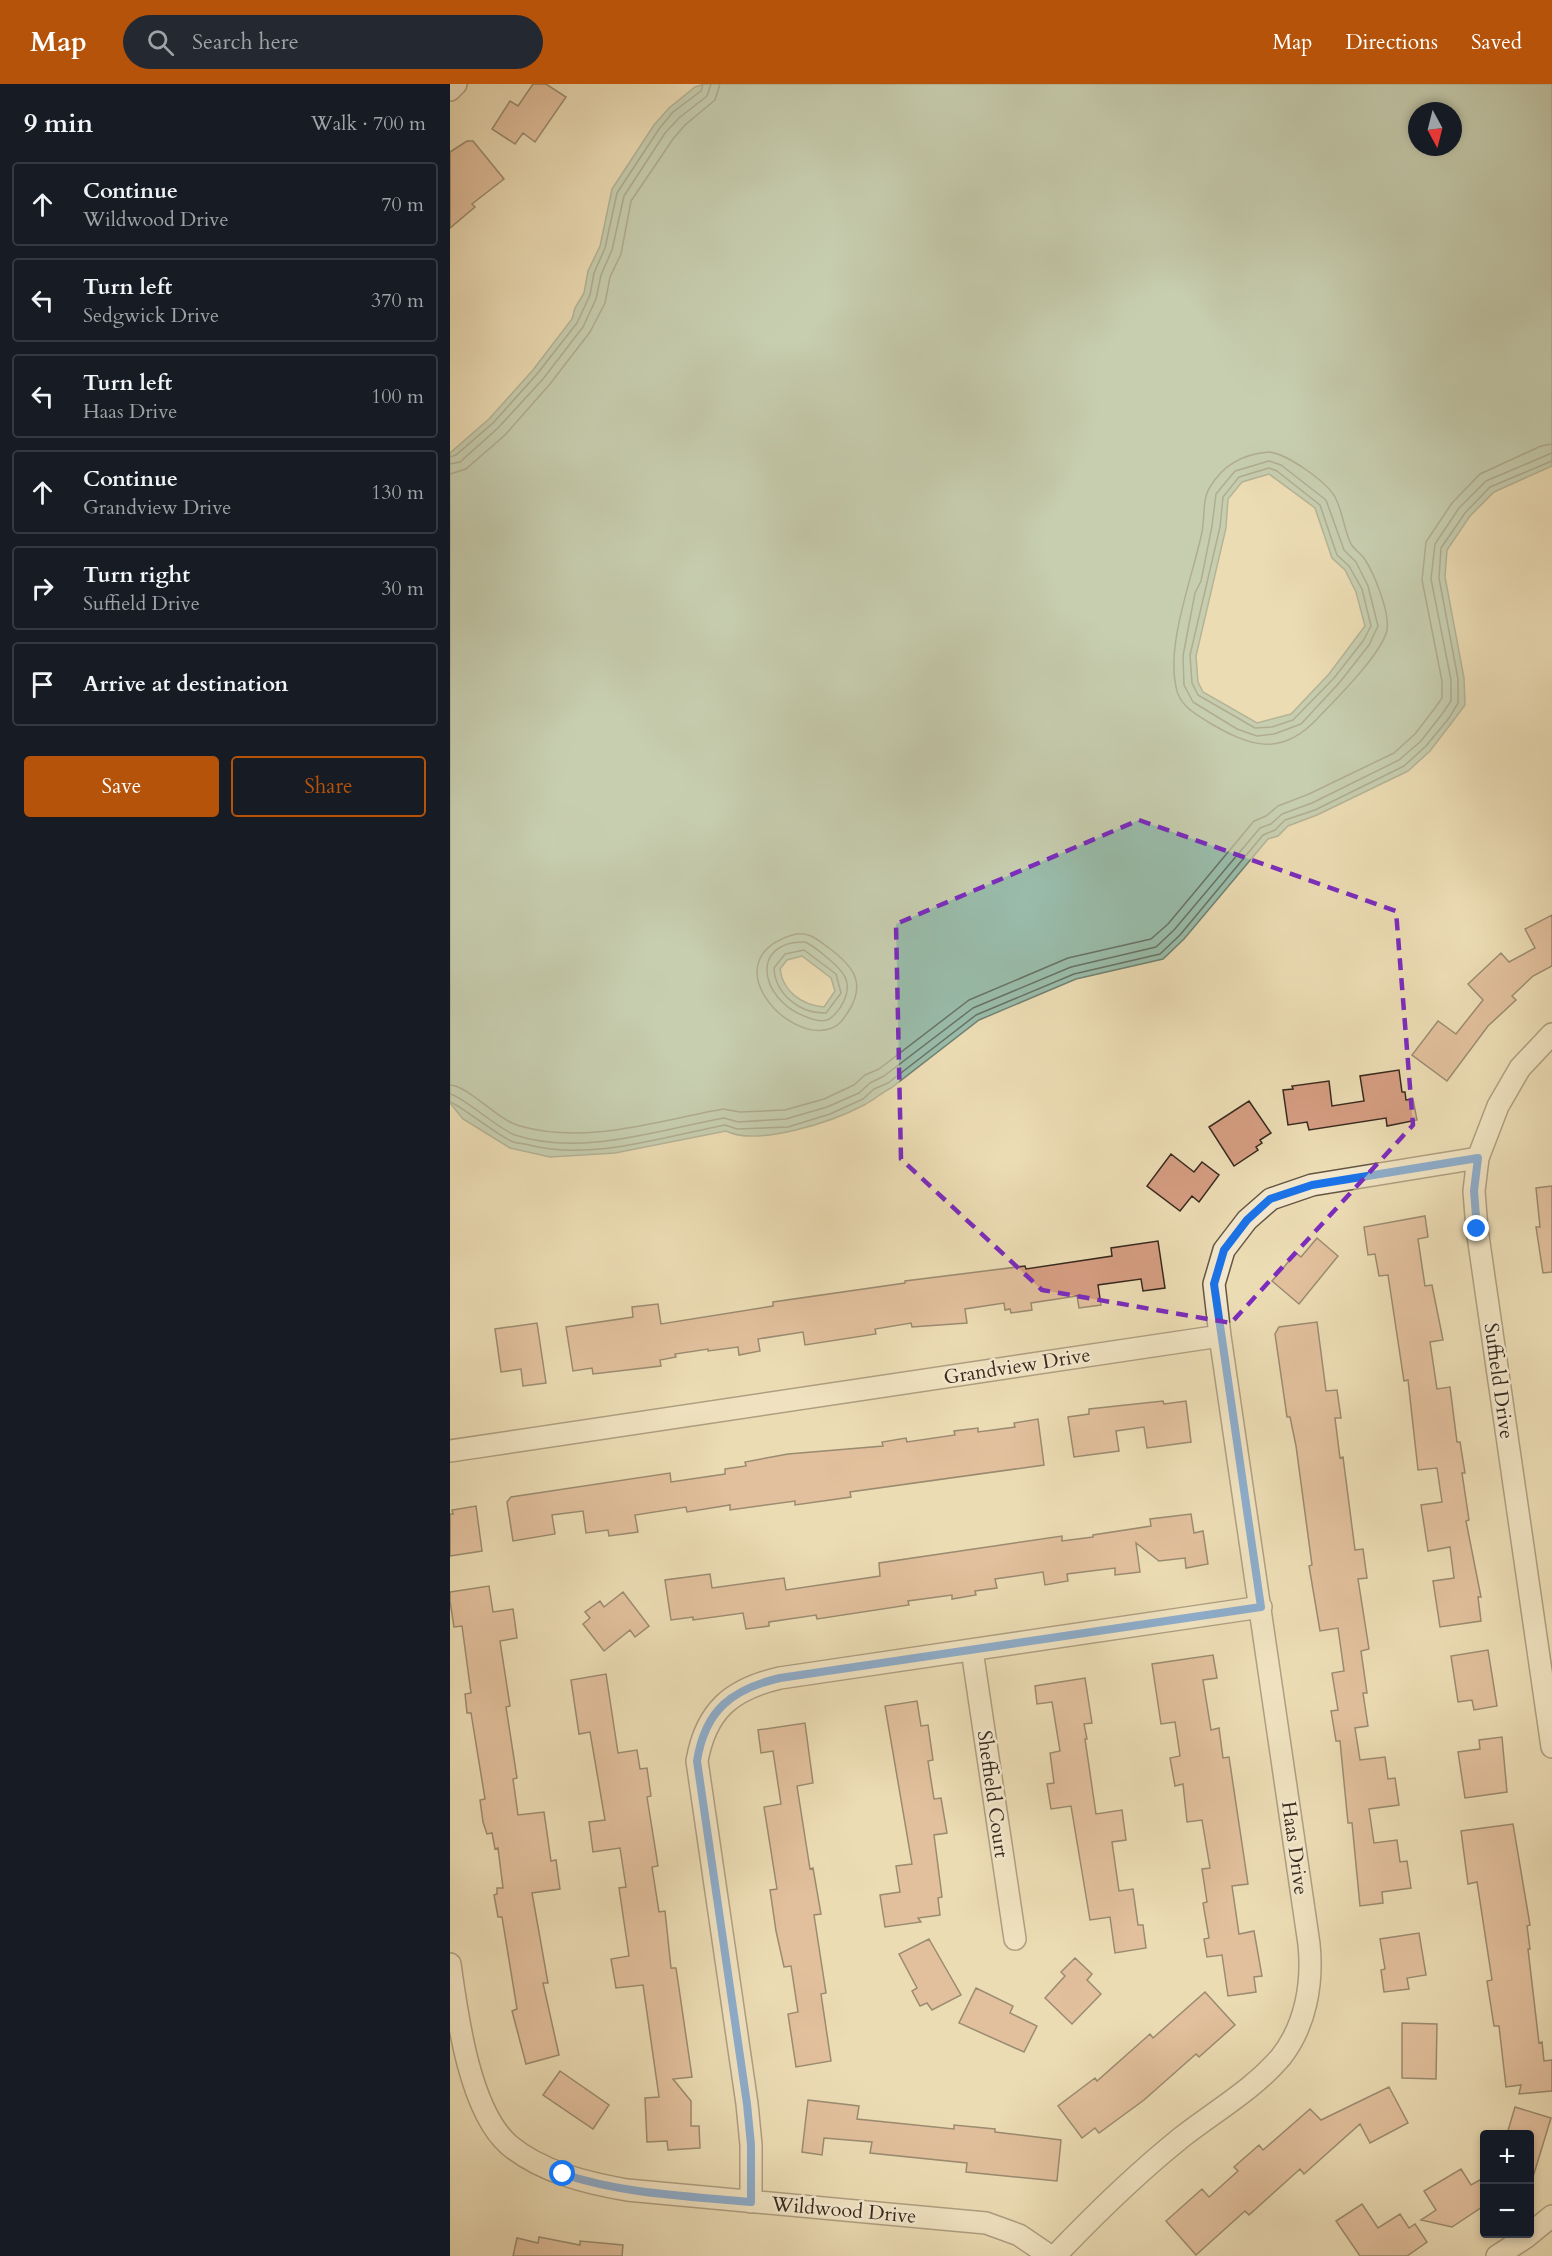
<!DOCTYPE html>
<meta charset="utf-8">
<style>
body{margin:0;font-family:Cardo,serif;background:#242831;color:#f1f3f6}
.controls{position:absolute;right:18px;bottom:18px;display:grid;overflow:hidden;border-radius:6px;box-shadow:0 3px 9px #0003}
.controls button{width:54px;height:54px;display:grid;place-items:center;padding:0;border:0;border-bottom:2px solid #363941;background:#171b24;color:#f1f3f6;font:30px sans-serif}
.compass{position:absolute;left:958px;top:18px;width:54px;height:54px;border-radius:50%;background:#171b24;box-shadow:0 3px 9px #0003;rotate:173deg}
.stop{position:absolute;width:18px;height:18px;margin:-14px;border:4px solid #1a73e8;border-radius:50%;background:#fff}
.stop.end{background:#1a73e8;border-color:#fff;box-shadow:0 2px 6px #0008}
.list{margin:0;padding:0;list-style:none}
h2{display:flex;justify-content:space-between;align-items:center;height:78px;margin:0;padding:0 24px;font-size:26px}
h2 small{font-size:20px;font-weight:400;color:#9ea1a6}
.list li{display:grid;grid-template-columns:39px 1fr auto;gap:18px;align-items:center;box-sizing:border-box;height:84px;margin:0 12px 12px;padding:0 12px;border:2px solid #363941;border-radius:6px}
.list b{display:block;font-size:22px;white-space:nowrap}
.list p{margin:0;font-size:20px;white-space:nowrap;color:#9ea1a6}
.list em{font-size:20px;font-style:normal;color:#9ea1a6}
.actions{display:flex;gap:12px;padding:18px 24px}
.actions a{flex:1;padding:14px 0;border:2px solid #b45309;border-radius:6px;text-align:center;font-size:21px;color:#b45309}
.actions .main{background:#b45309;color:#fff}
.icon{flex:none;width:33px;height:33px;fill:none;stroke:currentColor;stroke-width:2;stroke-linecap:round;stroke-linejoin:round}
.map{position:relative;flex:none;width:1102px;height:2172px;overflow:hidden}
header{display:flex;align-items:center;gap:36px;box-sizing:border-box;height:84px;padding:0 30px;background:#b45309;color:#fff}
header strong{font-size:28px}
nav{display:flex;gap:33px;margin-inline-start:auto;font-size:21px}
.search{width:420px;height:54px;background:#242831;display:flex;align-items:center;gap:15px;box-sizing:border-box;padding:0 21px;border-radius:33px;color:#9ea1a6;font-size:22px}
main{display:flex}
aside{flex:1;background:#171b24}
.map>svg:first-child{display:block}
.water{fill:#99bcaa;stroke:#728272;stroke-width:1.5;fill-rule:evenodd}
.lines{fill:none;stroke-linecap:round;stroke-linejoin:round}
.shore{stroke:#687364;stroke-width:1.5}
.building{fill:#d59d82;stroke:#382a1e;stroke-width:1.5}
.minor-casing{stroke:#655644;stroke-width:24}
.minor{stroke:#f3e8ce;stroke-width:21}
.route{stroke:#1a73e8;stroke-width:8}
.marked{fill:none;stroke:#7b2cbf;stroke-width:4.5;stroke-dasharray:12 8;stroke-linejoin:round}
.labels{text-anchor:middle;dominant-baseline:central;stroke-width:5;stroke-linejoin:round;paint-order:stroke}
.street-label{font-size:20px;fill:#382a1e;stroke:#f3e8ce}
</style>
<header>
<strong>Map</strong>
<div class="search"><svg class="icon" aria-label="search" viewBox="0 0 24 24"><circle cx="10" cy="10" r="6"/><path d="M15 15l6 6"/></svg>Search here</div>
<nav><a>Map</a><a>Directions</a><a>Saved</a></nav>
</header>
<main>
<aside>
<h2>9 min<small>Walk · 700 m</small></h2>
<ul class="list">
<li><svg class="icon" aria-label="ahead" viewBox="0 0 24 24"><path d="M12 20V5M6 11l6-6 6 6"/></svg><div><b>Continue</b><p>Wildwood Drive</p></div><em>70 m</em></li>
<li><svg class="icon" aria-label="left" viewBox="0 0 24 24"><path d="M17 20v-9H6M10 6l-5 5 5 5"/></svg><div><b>Turn left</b><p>Sedgwick Drive</p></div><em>370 m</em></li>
<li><svg class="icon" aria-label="left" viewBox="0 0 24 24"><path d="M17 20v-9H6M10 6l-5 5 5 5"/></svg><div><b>Turn left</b><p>Haas Drive</p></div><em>100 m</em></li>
<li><svg class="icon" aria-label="ahead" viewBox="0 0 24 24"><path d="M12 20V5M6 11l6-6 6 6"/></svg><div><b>Continue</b><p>Grandview Drive</p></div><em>130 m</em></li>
<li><svg class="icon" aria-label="right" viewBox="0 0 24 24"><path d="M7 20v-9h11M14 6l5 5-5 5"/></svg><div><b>Turn right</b><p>Suffield Drive</p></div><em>30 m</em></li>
<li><svg class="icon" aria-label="arrive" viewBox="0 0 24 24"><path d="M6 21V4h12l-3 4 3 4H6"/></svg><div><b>Arrive at destination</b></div></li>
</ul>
<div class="actions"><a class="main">Save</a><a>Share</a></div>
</aside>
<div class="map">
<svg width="1102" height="2172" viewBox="0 0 1102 2172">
<rect width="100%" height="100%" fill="#ecdcb4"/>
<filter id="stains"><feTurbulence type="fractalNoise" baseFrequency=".00333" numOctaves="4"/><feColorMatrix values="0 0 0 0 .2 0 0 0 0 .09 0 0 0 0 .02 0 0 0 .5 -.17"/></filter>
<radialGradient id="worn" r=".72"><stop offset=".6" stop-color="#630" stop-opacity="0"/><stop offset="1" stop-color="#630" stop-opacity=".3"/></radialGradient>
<path class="water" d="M254,0h848v382l-58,26 -24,24 -23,34 -2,27 19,101 1,27 -12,16 -23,30 -22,20 -91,44 -29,11 -10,10 -10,3 -84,100 -21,20 -87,20 -97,41 -88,68c-10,5 -17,12 -27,17 -30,16 -106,42 -138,26l-111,22 -65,4 -40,-9 -47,-29 -13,-16v-650l39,-34 44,-49 39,-51 3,-11 9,-15 4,-22 12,-25 12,-57 42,-64 15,-17 26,-21zM967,27h36v36h-36zM819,390l46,34 17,50 13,12 11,22 9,34 -36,48 -38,40 -34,9 -54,-31 -5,-10 -2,-26 30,-128 2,-29 14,-17zM352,872l29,22 4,13 -11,16c-22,-2 -41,-15 -44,-38l7,-9z"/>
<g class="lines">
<path class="shore" d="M819,368c18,2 57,29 66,45 8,15 9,33 16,47 3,5 9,9 13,14 10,15 26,54 23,72 -5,24 -52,70 -70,89 -37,39 -68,27 -109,3 -14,-9 -29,-17 -32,-35 -10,-44 17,-111 26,-155 3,-14 0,-33 8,-45 13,-22 33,-33 59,-35z
M0,373l6,-2 37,-32 44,-49 40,-51 13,-28 4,-22 11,-25 12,-55 42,-64 14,-17 28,-21 2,-7
M819,377l12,4 45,35 18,50 12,12 12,24 10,40 -9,19 -29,37 -39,42 -27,10 -17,2 -20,-7 -44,-27 -9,-17 -1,-29 12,-63 6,-12 11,-55 4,-32 19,-23z
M0,380l10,-2 38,-34 45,-49 40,-52 13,-28 5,-24 11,-25 12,-54 41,-63 14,-15 28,-22 4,-12
M819,384l8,3 43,34 17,50 12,11 13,23 9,37 -8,15 -29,37 -41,42 -21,7 -17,1 -57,-33 -6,-12 -2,-28 30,-128 3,-30 16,-20z
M0,390l16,-5 39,-34 45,-51 40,-52 15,-29 5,-26 11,-23 10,-53 42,-62 12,-14 30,-25 5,-16
M346,850c14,-2 22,6 33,14 24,18 38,35 19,64 -4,6 -8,13 -16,16 -45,18 -122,-71 -36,-94z
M355,858c7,3 13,8 19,13 20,16 32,28 16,53 -4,5 -7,10 -13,12 -7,2 -16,-1 -23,-4 -45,-18 -54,-75 1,-74z
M354,866l32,24 5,19 -15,20c-26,1 -51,-19 -52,-45l11,-14z
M0,1001c19,1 47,35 70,41 66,19 137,-5 203,-17l17,3 45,-2 39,-11 30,-14 11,-10 14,-6 90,-69 99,-42 83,-19 17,-15 86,-103 12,-5 12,-10 31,-12 85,-41 21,-19 20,-26 7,-10v-17l-20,-101 4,-38 26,-39 28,-29 61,-28 11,-2
M0,1010c11,1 48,35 65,41 66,22 143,-5 209,-17l14,4 48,-3 41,-12 32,-14 11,-10 14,-7 89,-68 98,-41 85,-20 18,-17 86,-102 11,-4 11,-10 30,-11 87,-43 22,-19 21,-27 9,-13v-21l-20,-101 4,-35 24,-36 27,-27 66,-28
M0,1018c5,0 49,34 61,39 6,3 12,2 18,4 63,16 133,-8 196,-20l12,4 51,-2 42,-13 33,-15 11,-10 14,-6 88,-68 98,-41 86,-20 20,-19 83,-100 12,-5 10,-10 30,-10 89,-44 22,-20 23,-28 9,-15v-24l-19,-101 2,-30 24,-35 25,-26 62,-26"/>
</g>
<path class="building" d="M83,0h13l20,13 -31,45 -12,-9 -8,11 -23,-15 18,-28 8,5z
M17,57h6l31,38 -32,25 3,3 -25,21v-76z
M1102,831v51l-19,10 -21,20 4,4 -28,26 -41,55 -35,-26 26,-34 18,13 27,-34 -15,-16 33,-31 8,9 26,-14 -10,-19z
M949,986l3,22h3l1,8 7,-1 4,21 -30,6 -1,-8 -77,12 -2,-8 -19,3 -5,-35 10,-1 -1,-3 37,-5 3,25 32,-5 -4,-25z
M799,1017l22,32 -11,7 2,3 -6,4 2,3 -24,16 -25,-39z
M721,1070l23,18 8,-10 17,13 -20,27 -7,-6 -12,15 -33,-25z
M1102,1102v86l-9,1 -7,-46h4l-4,-39z
M975,1132l3,21 -10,2 7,47 7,-1 11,55 -13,2 7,47 13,-2 7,55h3l5,31h-3l7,47 -3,1 15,76h-3l3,24 -41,6 -7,-46 21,-3 -4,-31 -22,4 -7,-46 21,-3 -5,-34 -19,2 -10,-90 -4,1 -16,-106 -9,1 -4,-22 -7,1 -4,-28z
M867,1154l21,18 -39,48 -27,-23 24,-28 5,4z
M708,1157l7,47 -22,3 -2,-12 -43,6 3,20 -22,3 -2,-12 -46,7 1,7 -21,3 -1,-4 -5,1 -1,-7 -39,6 2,14 -55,4 -1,-4 -36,6 1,5 -71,11 -2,-13 -45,7 2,12 -21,4 -1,-8 -30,4v-2l-33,5 1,3 -16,3 1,6 -68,8 -1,-6 -19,3 -7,-44 67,-10 -1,-10 26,-3 3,20 112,-18v-4l132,-19v-2l120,-15 1,3 86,-13 -1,-8z
M867,1238l9,69 11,-1 4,28h-6l5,40 3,-1 12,93 8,-1 4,29 -9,1 11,70 -8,2 6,42h-4l5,33 -13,2 5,32 25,-3 3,22 7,-1 4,27 -30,4 5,34 23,-3 3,22 7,-1 4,27 -29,4 1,11 -23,3 -8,-83h-4l-8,-82h-4l-5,-30 7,-1 -6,-37 12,-2 -6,-43 -18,3 -11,-65 3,-1 -16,-119 -6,-29h-3l-12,-83 4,-7z
M87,1239l9,60 -23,3 -2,-17 -20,3 -6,-43z
M713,1317l1,3 22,-3 5,41 -44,6 -3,-21 -28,4 3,20 -45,6 -6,-40 21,-3v-5z
M588,1335l6,46 -194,27 1,5 -56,8v-4l-65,9v-5l-43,7 -1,-5 -51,8 3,17 -29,4 -1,-6 -22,3 -3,-22 -31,4 3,19 -42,7 -6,-39 4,-5 159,-24 1,9 54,-8v-5l21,-3 -1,-4 43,-8 95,-8 -1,-4 24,-4 1,4 48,-7 -1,-4 24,-3v4l37,-5 -1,-4z
M26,1422l6,45 -32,5v-42h3l-1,-4z
M741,1430l3,19 9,-2 5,33 -22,4 -1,-10 -26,3 -23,-18 4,29 -25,3v-7l-48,6 1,7 -23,4 -2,-13 -48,7 2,9 -22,3 1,4 -24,4v-4l-44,6 1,4 -92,14 -1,-4 -47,7v4l-23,3 -3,-16 -50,7v-3l-22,3 -6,-40 45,-6 2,14 72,-10 2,12 94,-14 -1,-13 183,-27v5l31,-4v-2l58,-9 -1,-7z
M39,1502l4,26 20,-3 4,29 -17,3 10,65 -4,1 11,71 -4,1 5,36 26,-3 7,49 5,-1 4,29 -28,4 16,90h-5l16,72 -33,9 -14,-53 5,-2 -15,-92h-4l-4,-22 3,-1v-6h6l-5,-40 -3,1 -3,-16 -5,1 -4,-12 -3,-22 5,-1 -14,-86h-4l-2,-19 6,-1 -9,-67 -8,1 -4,-26v-9z
M173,1508l26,34 -14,11 -5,-7 -26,21 -21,-27 7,-6 -5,-6 15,-11 4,6z
M1038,1566l9,56 -23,4 -2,-10 -14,2 -7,-46z
M763,1571l4,23 -14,2 8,50 8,-2 4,30 6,-1 19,127 -16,2 7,48 15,-3 8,45 -8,1 2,15 -28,4 -6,-41 -15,2 -3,-18 5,-1 -6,-35 4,-1 -5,-33 8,-1 -8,-48 -15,2 -4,-38 -8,2 -5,-28 10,-2 -5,-34 -14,2 -9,-60z
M156,1590l12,79 19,-3 3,19 7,-1 4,28 -4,1 11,69 -6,1 7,45 6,-1 6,57h5l16,109 -19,2 18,22v25h8l1,22 -32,2 -1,-9 -20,1 -2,-44 14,-1 -16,-112 -27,3 -5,-29 18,-3 -10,-68 7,-1 -6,-39 -27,4 -4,-30 16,-2 -15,-88 -11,2 -8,-54z
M635,1594l7,45 -8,1 3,15h-2l11,75 26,-4 4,30 -14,2 7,49 14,-2 5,36h5l3,23 -31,5 -5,-36 -20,3 -19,-114 -20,3 -4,-25 7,-1 -4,-30 10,-2 -8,-49 -15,2 -2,-18z
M467,1617l4,25 7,-1 5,35 -5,1 6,38 7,-1 6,35 -13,2 8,62 -4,1 2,17 -22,3 3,4 -36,5 -5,-32 20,-3 -4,-26 16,-2 -27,-158z
M355,1639l8,60 -16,3 13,83 3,-1 8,46 -7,1 12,78 -5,1 10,67 -35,6 -8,-53 10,-2 -7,-46 -7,1 -8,-36 -6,-41 7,-1 -13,-82 17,-3 -8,-53 -12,2 -3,-23z
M1052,1653l5,55 -42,6 -7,-46 22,-3 -1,-9z
M1063,1740l17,101 -3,1 3,23h-2l11,94 3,-1 2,19 8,-1v31l-33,3 2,-9 -15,2 -7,-61h-5l-7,-45 5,-1 -15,-98 -9,2 -7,-53z
M969,1849l7,42 -19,3 2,11 -25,3 -3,-22 4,-1 -5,-30z
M479,1855l32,56 -29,15 -5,-7 -7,3 -8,-15 5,-3 -18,-34z
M625,1874l17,16 -5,6 14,14 -29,30 -27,-26 20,-22 -4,-4z
M526,1904l37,18 -3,7 27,13 -13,26 -65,-29z
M755,1908l30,33 -36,32 -3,-3 -52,46 -45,33 -4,-5 -13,10 -24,-32 37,-28 2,3 53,-47 3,4z
M952,1939l35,1 -1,55 -34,-1z
M110,1987l49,34 -16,24 -50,-34z
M939,2003l19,36 -38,20 -10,-19 -56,50 -4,-5 -51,46 -4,-4 -49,44 -30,-34 36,-32 7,8 29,-26 -4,-4 25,-22 4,5 47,-41 11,11z
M358,2016l51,6 -2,13 97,10v-4l41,4v3l66,8 -4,41 -91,-9 1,-9 -97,-10 2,-11 -48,-4 -2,17 -20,-3z
M1065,2023l36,11 -18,59h-3v-43h-23z
M1011,2085l10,16 14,-8v28l-33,22 -31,-7 15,-10 -12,-19z
M912,2120l16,24 22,-14 9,14 6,-4 12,18 -20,14h-47l-24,-35z
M89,2153l41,8v-4l43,4 -1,11h-109l4,-18 21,5z"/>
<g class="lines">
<defs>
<path id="minor" d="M0,6l6,-6
M1102,950l-32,34 -22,38 -20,52 -4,33 3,38 75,518
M0,1367l770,-115 -6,-52 10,-34 23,-30 24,-21 41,-14 166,-27
M522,1566l43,289
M0,1880c7,50 19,146 59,181 32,27 78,38 118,45l359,33 33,12 31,21
M301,2118v-57l-4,-41 -50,-343c9,-51 35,-72 83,-83l481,-71
M605,2172c40,-42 81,-82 127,-119 32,-25 72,-48 99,-80 25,-32 32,-74 28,-113l-89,-608
M1047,2172l28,-18 27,-22"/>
</defs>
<use href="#minor" class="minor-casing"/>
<use href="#minor" class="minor"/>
</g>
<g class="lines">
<path class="route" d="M113,2090c60,20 125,22 188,28v-57l-4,-41 -50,-343c8,-51 35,-72 83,-83l481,-71 -47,-323 10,-34 23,-30 23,-21 42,-14 166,-27 -4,33 3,38"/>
</g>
<path d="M0 0H1102V2172H0ZM689,736l257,91 17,214 -182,198 -189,-33 -141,-131 -5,-235z" fill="#ecdcb4" fill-opacity=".55" fill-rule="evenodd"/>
<path class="marked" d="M689,736l257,91 17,214 -182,198 -189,-33 -141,-131 -5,-235z"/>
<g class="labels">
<g class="street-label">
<text transform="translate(567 1282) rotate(-9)">Grandview Drive</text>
<text transform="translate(1049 1297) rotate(82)">Suffield Drive</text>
<text transform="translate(543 1710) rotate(82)">Sheffield Court</text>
<text transform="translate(845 1764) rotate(82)">Haas Drive</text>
<text transform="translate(394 2126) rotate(5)">Wildwood Drive</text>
</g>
</g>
<rect width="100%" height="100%" filter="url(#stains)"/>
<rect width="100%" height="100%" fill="url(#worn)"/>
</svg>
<div class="controls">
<button>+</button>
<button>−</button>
</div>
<svg class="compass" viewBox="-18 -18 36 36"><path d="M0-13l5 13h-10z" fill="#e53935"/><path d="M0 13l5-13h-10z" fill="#9ea1a6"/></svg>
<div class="stop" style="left:113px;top:2090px"></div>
<div class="stop end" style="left:1027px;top:1145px"></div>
</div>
</main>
